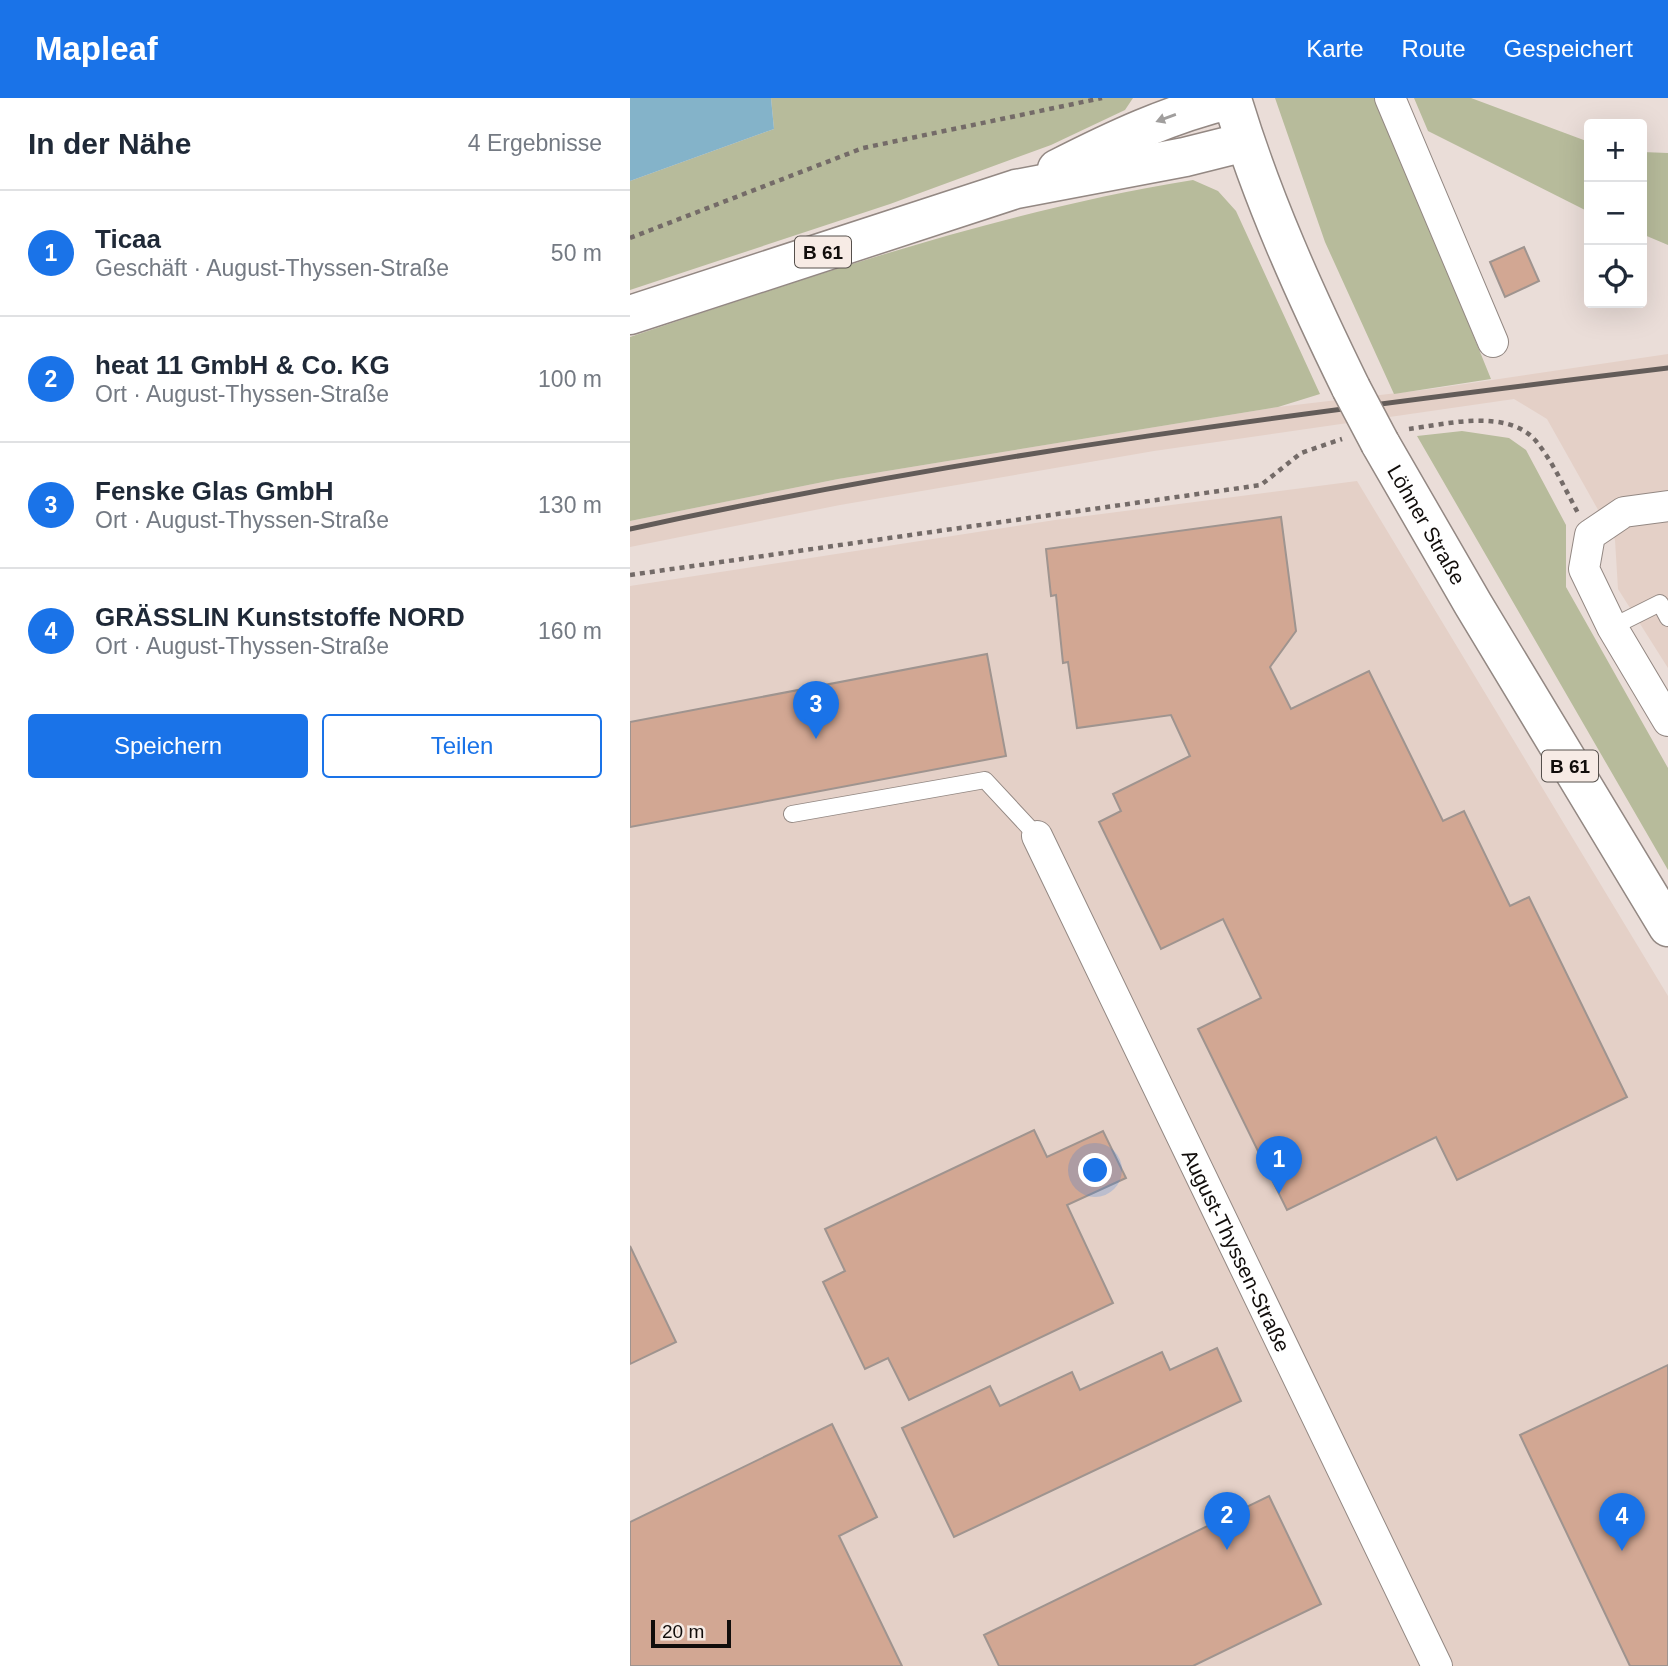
<!DOCTYPE html>
<html lang="de">
<meta charset="utf-8">
<style>
body{margin:0;font-family:Arial,sans-serif;background:#f2f2f3;color:#1f2937}
.controls{position:absolute;right:21px;top:21px;display:grid;overflow:hidden;border-radius:7px;box-shadow:0 7px 28px #0002}
.controls button{width:63px;height:63px;display:grid;place-items:center;padding:0;border:0;border-bottom:2px solid #e0e1e3;background:#fff;color:#1f2937;font:35px sans-serif}
.scale{position:absolute;left:21px;bottom:18px;width:80px;box-sizing:border-box;padding-left:7px;border:4px solid #110d0b;border-top:0;font-size:19px;line-height:24px;white-space:nowrap;color:#110d0b;-webkit-text-stroke:5px #f7ebe5;paint-order:stroke}
.you{position:absolute;left:466px;top:1073px;width:24px;height:24px;margin:-18px;border:5px solid #fff;border-radius:50%;background:#1a73e8;box-shadow:0 0 0 10px #1a73e833}
.badge{display:grid;place-items:center;width:46px;height:46px;border-radius:50%;background:#1a73e8;color:#fff;font-size:23px;font-weight:700}
.pin{position:absolute;translate:-50% -58px;filter:drop-shadow(0 2px 4px #0008)}
.pin::after{content:'';position:absolute;top:37px;width:24px;height:21px;background:inherit;clip-path:polygon(0 0,100% 0,50% 100%)}
.list{margin:0;padding:0;list-style:none}
h2{display:flex;justify-content:space-between;align-items:center;height:91px;margin:0;padding:0 28px;font-size:30px}
h2 small{font-size:23px;font-weight:400;color:#747a83}
.list li{display:grid;grid-template-columns:46px 1fr auto;gap:21px;align-items:center;box-sizing:border-box;height:126px;padding:0 28px;border-top:2px solid #e0e1e3}
.list b{display:block;font-size:26px;white-space:nowrap}
.list p{margin:0;font-size:23px;white-space:nowrap;color:#747a83}
.list em{font-size:23px;font-style:normal;color:#747a83}
.actions{display:flex;gap:14px;padding:21px 28px}
.actions a{flex:1;padding:16px 0;border:2px solid #1a73e8;border-radius:7px;text-align:center;font-size:24px;color:#1a73e8}
.actions .main{background:#1a73e8;color:#fff}
.icon{flex:none;width:38px;height:38px;fill:none;stroke:currentColor;stroke-width:2;stroke-linecap:round;stroke-linejoin:round}
.map{position:relative;flex:none;width:1038px;height:1568px;overflow:hidden}
header{display:flex;align-items:center;gap:42px;box-sizing:border-box;height:98px;padding:0 35px;background:#1a73e8;color:#fff}
header strong{font-size:33px}
nav{display:flex;gap:38px;margin-inline-start:auto;font-size:24px}
main{display:flex}
aside{flex:1;background:#fff}
.map>svg:first-child{display:block}
.built{fill:#e4d0c7}
.green{fill:#b7bb9b}
.water{fill:#84b3c9}
.building{fill:#d2a793;stroke:#9f948f;stroke-width:2}
.lines{fill:none;stroke-linecap:round;stroke-linejoin:round}
.service-casing{stroke:#938883;stroke-width:18}
.minor-casing{stroke:#938883;stroke-width:32}
.primary-casing{stroke:#938883;stroke-width:41}
.path{stroke:#746b68;stroke-width:4.5;stroke-dasharray:5 5;stroke-linecap:butt}
.service{stroke:#fff;stroke-width:16}
.minor{stroke:#fff;stroke-width:30}
.primary{stroke:#fff;stroke-width:38}
.rail{stroke:#635c59;stroke-width:5}
.primary-bridge-casing{stroke:#938883;stroke-width:41;stroke-linecap:butt}
.primary-bridge{stroke:#fff;stroke-width:38}
.oneway{fill:#a09e9d}
.labels{text-anchor:middle;dominant-baseline:central;stroke-width:5;stroke-linejoin:round;paint-order:stroke}
.shield{fill:#f7ebe5;stroke:#56504c;stroke-width:2}
.shield-label{font-size:19px;font-weight:bold;fill:#110d0b}
.street-label{font-size:21px;fill:#110d0b;stroke:#f7ebe5}
</style>
<header>
<strong>Mapleaf</strong>
<nav><a>Karte</a><a>Route</a><a>Gespeichert</a></nav>
</header>
<main>
<aside>
<h2>In der Nähe<small>4 Ergebnisse</small></h2>
<ul class="list">
<li><span class="badge">1</span><div><b>Ticaa</b><p>Geschäft · August-Thyssen-Straße</p></div><em>50 m</em></li>
<li><span class="badge">2</span><div><b>heat 11 GmbH &amp; Co. KG</b><p>Ort · August-Thyssen-Straße</p></div><em>100 m</em></li>
<li><span class="badge">3</span><div><b>Fenske Glas GmbH</b><p>Ort · August-Thyssen-Straße</p></div><em>130 m</em></li>
<li><span class="badge">4</span><div><b>GRÄSSLIN Kunststoffe NORD</b><p>Ort · August-Thyssen-Straße</p></div><em>160 m</em></li>
</ul>
<div class="actions"><a class="main">Speichern</a><a>Teilen</a></div>
</aside>
<div class="map">
<svg width="1038" height="1568" viewBox="0 0 1038 1568">
<rect width="100%" height="100%" fill="#eaddd8"/>
<path class="built" d="M1038,256v314l-50,-79 -3,-49 -68,-121 -33,-20 -360,52 -314,54 -210,42v-26l208,-42 440,-72 153,-18z
M727,383l311,515v670h-1038v-1080l425,-66z"/>
<path class="green" d="M141,0h362l-8,12 -74,35 -161,59 -260,86v-109l144,-52z
M645,0h102l114,281 -97,15 -69,-152z
M784,0h57l118,44v70l-161,-81z
M1012,54l26,1v92l-26,-11z
M563,82l25,11 18,20 84,183 -42,13 -440,72 -208,42v-184c185,-62 370,-126 563,-157z
M832,333l47,7 17,12 40,75v62l102,181v102l-251,-434z"/>
<path class="water" d="M0,0h141l3,31 -144,52z"/>
<path class="building" d="M894,149l15,34 -34,16 -15,-35z
M651,419l15,114 -26,36 21,42 78,-38 74,150 21,-10 46,95 19,-9 98,200 -170,83 -21,-43 -149,73 -89,-181 63,-31 -38,-79 -62,30 -62,-127 22,-11 -8,-17 77,-38 -19,-41 -94,13 -9,-66 -5,1 -7,-68 -5,1 -5,-47z
M357,556l19,102 -376,71v-105z
M404,1032l13,27 56,-26 23,47 -59,27 46,98 -204,97 -21,-42 -23,11 -42,-87 22,-11 -20,-42z
M0,1148l46,96 -46,22z
M587,1250l24,53 -287,136 -52,-109 88,-42 10,20 72,-34 8,18 82,-38 8,18z
M1038,1267v301h-38l-110,-231z
M202,1326l45,93 -38,19 63,130h-272v-144z
M639,1398l52,108 -128,62h-194l-15,-31z"/>
<g class="lines">
<defs>
<path id="service" d="M982,529l48,-24 8,15
M162,716l193,-34 52,56"/>
<g id="minor">
<path d="M760,0l103,244"/>
<path d="M1038,408l-44,6 -34,23 -6,34 28,58 56,94"/>
<path id="s1" d="M407,738l400,830"/>
</g>
<g id="primary">
<path d="M427,71c57,-29 112,-55 175,-70 30,100 73,195 119,289"/>
<path d="M0,217l386,-126 169,-32 60,-15"/>
<path id="s2" d="M750,345l93,161 195,323"/>
</g>
</defs>
<use href="#service" class="service-casing"/>
<use href="#minor" class="minor-casing"/>
<use href="#primary" class="primary-casing"/>
<path class="path" d="M0,140l233,-90 239,-50
M779,331c37,-5 99,-21 127,12 17,21 29,48 42,72
M0,477l631,-90 40,-32 41,-14"/>
<use href="#service" class="service"/>
<use href="#minor" class="minor"/>
<use href="#primary" class="primary"/>
<path class="rail" d="M0,431c342,-75 691,-119 1038,-161"/>
<defs>
<path id="primary-bridge" d="M721,290l29,55"/>
</defs>
<use href="#primary-bridge" class="primary-bridge-casing"/>
<use href="#primary-bridge" class="primary-bridge"/>
</g>
<defs><path id="oneway-solid" d="M-6-.8H1V-3.2L6.5 0L1 3.2V.8H-6Z" transform="scale(1.75)"/></defs>
<use class="oneway" href="#oneway-solid" transform="translate(536 20) rotate(160)"/>
<g class="labels">
<g class="shield">
<rect x="165" y="138.5" width="56" height="31" rx="5"/>
<rect x="912" y="652.5" width="56" height="31" rx="5"/>
</g>
<g class="shield-label">
<text x="193" y="154">B 61</text>
<text x="940" y="668">B 61</text>
</g>
<g class="street-label">
<text stroke="none"><textPath href="#s2" startOffset="94">Löhner Straße</textPath></text>
<text stroke="none"><textPath href="#s1" startOffset="460">August-Thyssen-Straße</textPath></text>
</g>
</g>
</svg>
<div class="controls">
<button>+</button>
<button>−</button>
<button><svg class="icon" aria-label="locate" viewBox="0 0 24 24"><circle cx="12" cy="12" r="6"/><path d="M12 2v4M12 18v4M2 12h4M18 12h4"/></svg></button>
</div>
<div class="scale">20 m</div>
<div class="you"></div>
<div class="pin badge" style="left:649px;top:1096px">1</div>
<div class="pin badge" style="left:597px;top:1452px">2</div>
<div class="pin badge" style="left:186px;top:641px">3</div>
<div class="pin badge" style="left:992px;top:1453px">4</div>
</div>
</main>
